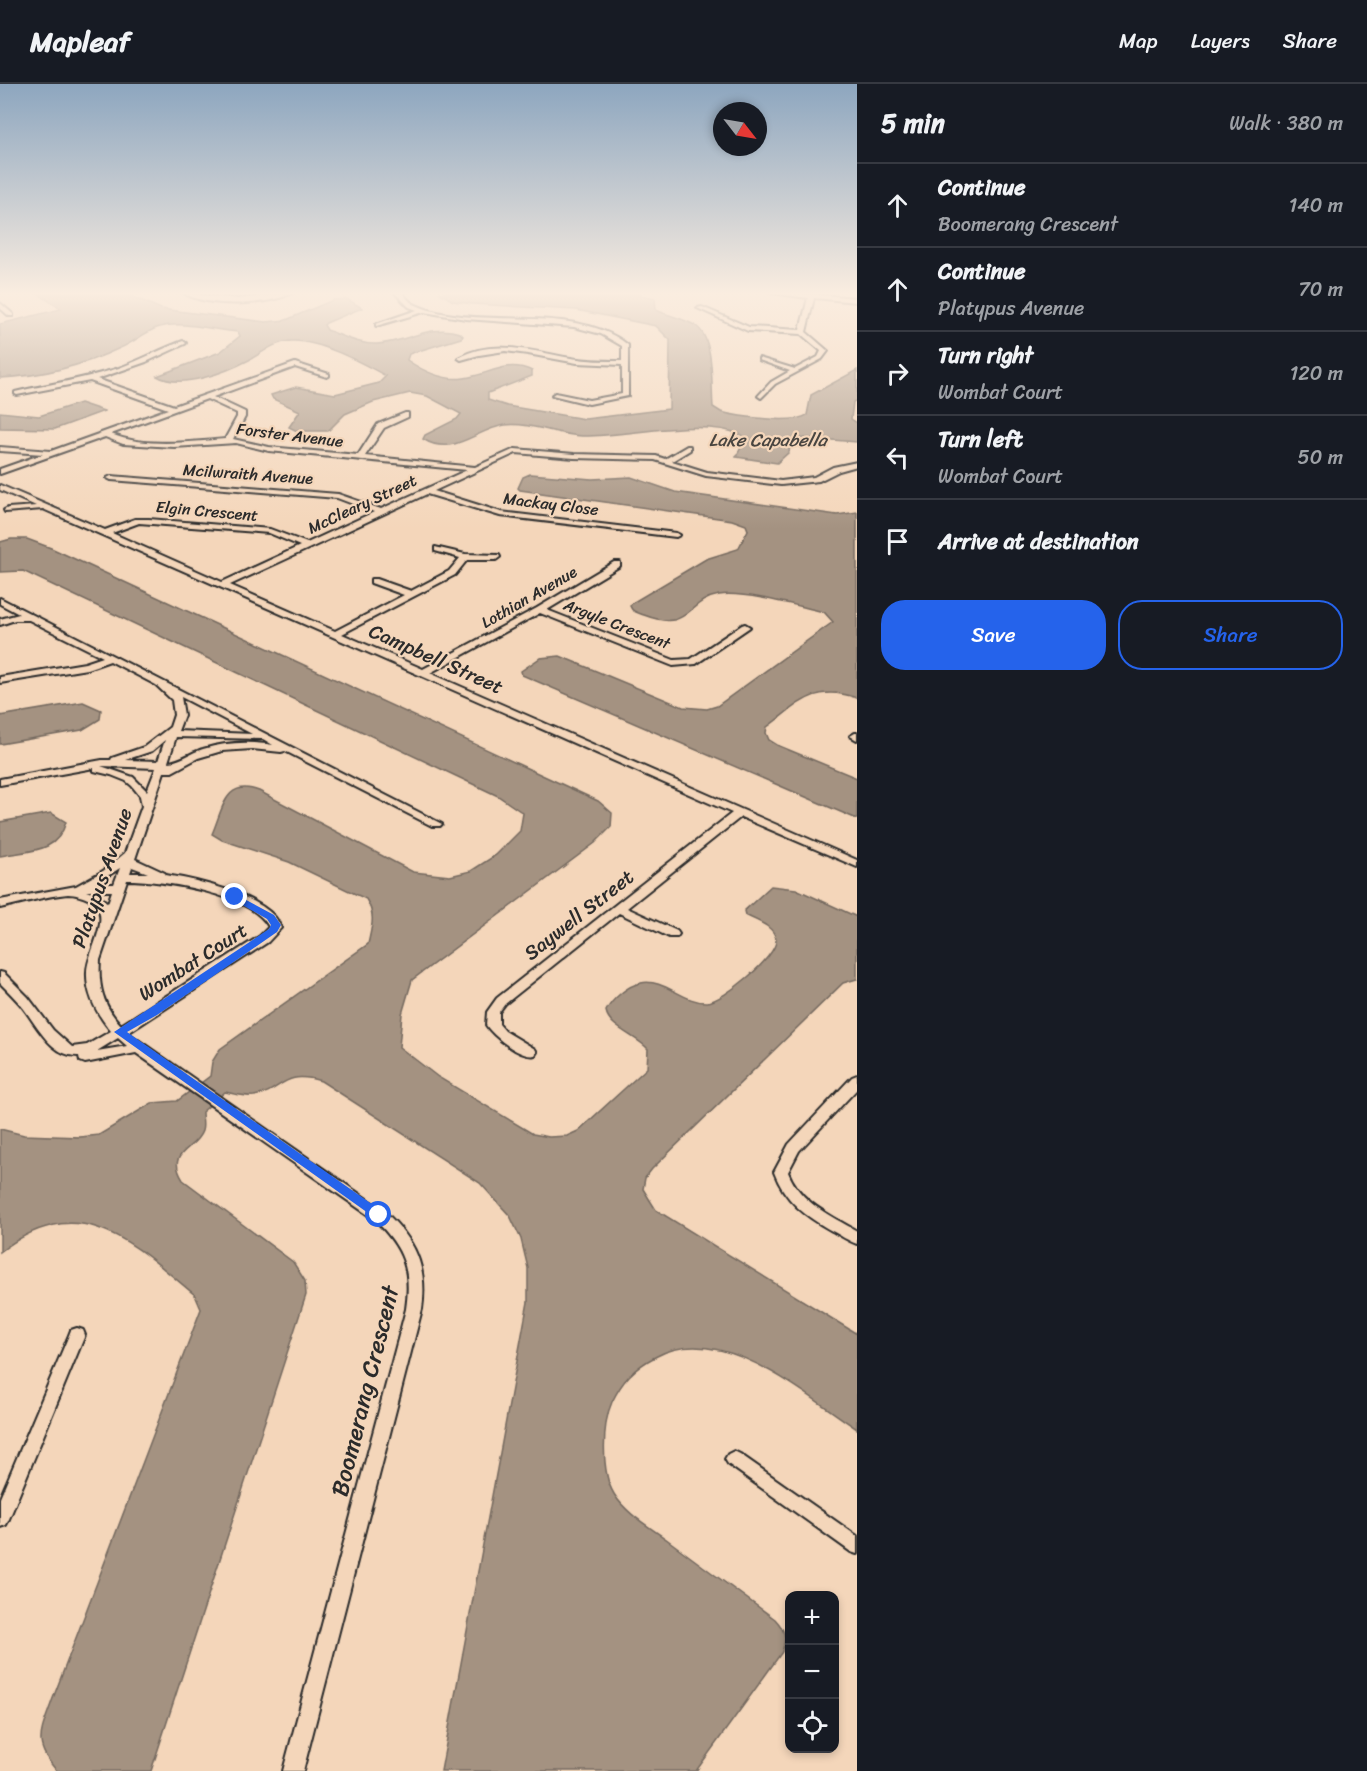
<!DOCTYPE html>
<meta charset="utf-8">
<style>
body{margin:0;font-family:Sriracha,sans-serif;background:#242831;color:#f1f3f6}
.controls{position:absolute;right:18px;bottom:18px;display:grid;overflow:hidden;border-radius:12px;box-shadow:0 3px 9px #0003}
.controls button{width:54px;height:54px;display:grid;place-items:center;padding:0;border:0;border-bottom:2px solid #363941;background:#171b24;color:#f1f3f6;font:30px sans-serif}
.compass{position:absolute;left:713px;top:18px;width:54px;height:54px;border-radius:50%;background:#171b24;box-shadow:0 3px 9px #0003;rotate:121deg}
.stop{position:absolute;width:18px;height:18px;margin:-14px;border:4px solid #2563eb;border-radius:50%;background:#fff}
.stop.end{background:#2563eb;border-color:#fff;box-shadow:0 2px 6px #0008}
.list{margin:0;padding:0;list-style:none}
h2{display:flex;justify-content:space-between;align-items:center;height:78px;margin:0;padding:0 24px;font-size:26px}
h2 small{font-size:20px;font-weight:400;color:#9ea1a6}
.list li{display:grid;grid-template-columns:39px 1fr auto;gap:18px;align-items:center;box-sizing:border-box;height:84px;padding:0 24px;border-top:2px solid #363941}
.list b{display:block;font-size:22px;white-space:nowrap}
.list p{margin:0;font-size:20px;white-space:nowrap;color:#9ea1a6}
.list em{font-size:20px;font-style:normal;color:#9ea1a6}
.actions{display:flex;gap:12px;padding:18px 24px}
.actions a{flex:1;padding:14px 0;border:2px solid #2563eb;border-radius:24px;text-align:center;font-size:21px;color:#2563eb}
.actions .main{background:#2563eb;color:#fff}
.icon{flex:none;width:33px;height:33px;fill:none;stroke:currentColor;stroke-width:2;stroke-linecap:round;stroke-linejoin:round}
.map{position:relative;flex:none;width:857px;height:1687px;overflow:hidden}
header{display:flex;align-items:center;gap:36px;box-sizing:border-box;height:84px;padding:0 30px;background:#171b24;border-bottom:2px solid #363941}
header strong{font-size:28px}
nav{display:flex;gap:33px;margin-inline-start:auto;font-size:21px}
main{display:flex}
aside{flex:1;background:#171b24}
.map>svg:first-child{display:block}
.water{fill:#a49281;stroke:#74695f;stroke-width:1.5}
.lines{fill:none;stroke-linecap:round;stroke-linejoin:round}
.minor-casing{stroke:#2b2b2b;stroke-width:4}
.minor{fill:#f4d6ba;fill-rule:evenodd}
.route{fill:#2563eb}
.labels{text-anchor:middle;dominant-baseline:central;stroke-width:4.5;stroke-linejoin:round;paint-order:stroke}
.far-street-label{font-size:16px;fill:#2b2b2b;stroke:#f4d6ba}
.far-water-label{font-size:18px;font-style:italic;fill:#494540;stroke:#f4d6ba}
.street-label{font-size:20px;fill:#2b2b2b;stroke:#f4d6ba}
.near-street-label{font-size:24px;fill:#2b2b2b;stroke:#f4d6ba}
</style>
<header>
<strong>Mapleaf</strong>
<nav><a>Map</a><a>Layers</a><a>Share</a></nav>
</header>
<main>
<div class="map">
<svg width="857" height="1687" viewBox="0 0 857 1687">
<rect width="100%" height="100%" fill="#f4d6ba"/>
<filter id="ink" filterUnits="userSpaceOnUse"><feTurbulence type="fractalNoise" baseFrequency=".0167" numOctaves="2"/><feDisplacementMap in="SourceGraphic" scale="12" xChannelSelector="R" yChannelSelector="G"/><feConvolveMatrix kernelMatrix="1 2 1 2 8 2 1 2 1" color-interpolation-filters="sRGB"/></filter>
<g filter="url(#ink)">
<path class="water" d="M37,209h88l36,16 105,13 20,-2 47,-20 14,-1 15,9 -36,15 -2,2 3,5c16,6 33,15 50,14 29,-1 53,-21 83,-11l3,3 -2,2 -46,14 -6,2 -2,6c16,11 37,21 57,18 25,-3 42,-19 68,-7v5l-44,17v7l19,6 78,13 84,-10 1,-69 -14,-14 -80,-16 -104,-6 -19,-3 -13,-8h192l23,5 1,12c13,6 28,8 40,16 19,13 15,60 17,81l8,5c17,5 73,12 86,3l4,-20 46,-25v30l-4,2 -2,17 6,4v19l-51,-4 -11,1 -4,3 -2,10 -12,11 -41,-6 10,-19 -4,-3c-41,-18 -114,2 -160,1 -24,-1 -52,-14 -77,-11 -29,4 -52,33 -82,14l2,-4 32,-16 4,-5 -34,-18 -17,-3 -37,9 -28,12 -17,17h-31l-8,-4 11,-16 -27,-12 -2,-4 25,-8 39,7 44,-11 7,-7c-24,-13 -68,-37 -95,-35 -17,1 -27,11 -42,19 -23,12 -68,30 -92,16l63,-24 20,-16 -2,-4 -9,-1c-21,-2 -48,-10 -69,-4 -13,3 -27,16 -40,21 -38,18 -78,28 -120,30v-54l61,-15z
M80,319l24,8 -49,18 -55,-1v-16l39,4z
M530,390l62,5 39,-2 44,15 162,23 20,-3v186c-43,-15 -57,5 -90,29l-1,6 3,7 8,5 80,33v41l-335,-144 -1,-4 19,-13 20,-2 123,51 24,2 10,-3 116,-84 -9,-10c-26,-6 -80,-21 -105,-17 -34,6 -28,38 -75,20 -6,-2 -12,-3 -14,-9l2,-3 74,-44 32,-10 10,-19 -2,-5 -14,-5 -212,-30 -2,-2 5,-11z
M11,455h16l24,9 547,253 14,12 -1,14 -16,16 -183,137 -10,34 -3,33 39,30 95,57 16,3 18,-1 11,-5 69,-63 1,-19c-11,-13 -39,-21 -42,-38 6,-12 22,-26 35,-28 23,-5 42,20 66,19 16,-1 70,-45 69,-62 -1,-14 -21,-20 -31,-25l-1,-4 27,-25 25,3 61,28v62l-14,4 -191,186 -7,9 -2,11 13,21 201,124v95c-53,-35 -136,-109 -202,-72 -21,11 -33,24 -43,45 -10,22 -11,71 2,92 12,20 36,33 55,47 35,26 70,52 106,78 10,11 12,18 7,33l-86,119h-255l87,-469v-34l-7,-29 -11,-23 -30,-33 -159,-102c-40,-12 -38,11 -67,15 -9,1 -20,-2 -29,-4l-23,20c0,6 2,14 0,19 -7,20 -37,20 -19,49l110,82 12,19 1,14 -155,476h-94c-25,-28 -16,-38 -5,-70l149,-392 -6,-14c-64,-53 -114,-106 -195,-43v-123l24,6 56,2 19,-2 53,-32 25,-2 33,-25 2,-14 8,-13 148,-105c4,-18 8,-29 -2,-45l-77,-37 -67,-22 -10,-6c11,-25 13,-56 47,-43l154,81 37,4 21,-5 25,-16 24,-24 3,-18 -25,-17 -475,-225 -23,1v-30z
M83,618l18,8 -1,9 -18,11 -82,14v-28z
M51,729l15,9c-9,32 -37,28 -66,34v-34z"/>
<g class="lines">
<defs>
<path id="minor" d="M183,209l55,6 55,-6c-28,13 -83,15 -110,0z
M395,209h7c4,4 8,10 14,12 60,27 158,-4 212,40v51l-39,8 -37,-9 3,-2 34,7 33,-6v-29l-45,-2 -49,-9 -23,-3 -26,4 -18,5 -3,-2c34,-20 77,-6 113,0 17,3 34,3 51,3v-15l-21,-12 -27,-7 -108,-8 -42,-7 -48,14v-2l41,-14 -8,-3z
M771,209h26l60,5v4l-43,-4 -8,34 22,19 -6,8 -47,25 -14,14 -3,-2 13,-14 19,-11 -31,-11v-2l36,11 23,-12 3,-6 -20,-17 -53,-3 -51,-23 5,-1 47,20 51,3 8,-32z
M0,219l13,11v2h-4l-9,-8z
M183,257l3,2 -1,1 -39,18 -49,17 77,27 121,-43 34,11v2l-2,1 -32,-10 -82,30 32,15v5l-12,22 36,8 89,8 20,-31 27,-11h3v4l-24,11 -19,28 110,11 40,-18 59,5 82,2 9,3 22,-13h3v4l-18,11 35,11 74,9 33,-4 19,-10 24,-5v4l-18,5 -20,10 -38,4 -75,-9 -51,-16 -81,-2 -58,-5 -82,38 67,21 175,21 4,2 -4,2 -176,-21 -73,-22 -197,91 105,46 69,-36 -33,-12v-4h6l34,12 38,-20 11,-13 -25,-7v-4l30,7 34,1 1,2 -4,3h-29l-12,15 -113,59 81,35 114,-61 77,-46h6v4l-73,44 127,50 17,-1 51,-34 3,-1 5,3 -54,37 -23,2 -133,-53 -110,60 427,187v7l-116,-50 -114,91 50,23 2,3 -2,3h-8l-50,-24 -114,91 -6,8v12l6,7 30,18 2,3 -2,3c-14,4 -42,-19 -49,-30l1,-13 10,-14 235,-185 -689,-304 -38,3 -1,-2 4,-2 28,-2 -36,-16v-5l105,45 30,-11h14l121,10 37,14 67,-31 -37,-14 -226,-18 -4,-2 4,-2 227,18 43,15 86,-39 -198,-19 -33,-8 -62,4 -51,-3 -18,-7 -105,37v-5l43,-15 -43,-3v-4l51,4 117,-42 -78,-28 -73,14 -2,-1v-2c35,-8 69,-13 104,-24 22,-8 42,-19 64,-27zM207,315l30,14v4l-12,22c-35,3 -81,9 -114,-5zM139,439l130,10 31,13 -78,36 -110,-49z
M0,514l442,226 -2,2h-8l-147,-75 -4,1 -29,-3 -30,2 -24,7 -26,14h-8l-29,87 30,14 1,2c31,5 86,18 108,41 3,3 5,8 7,12l-13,14 -140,91 256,178c31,29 44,55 38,98l-119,462h-20l123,-462c6,-40 -3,-62 -32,-90l-238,-166 -51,10 -5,-2 -1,-5c-29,1 -42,-32 -59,-52 -6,-7 -13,-14 -20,-21v-11l4,1 24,24 25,33 19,17 15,-2 24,-14c-14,-17 -25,-36 -24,-59 0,-21 28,-58 3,-72 -6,-3 -15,-6 -22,-6 -22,2 -46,9 -68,14v-8l76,-14 27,-15 22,-18 17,-47 -2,-10 -8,-10 -6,-5 -15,-6 -17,-4v-3l-94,17v-6l102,-19h9l1,-2 32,-11 26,-20 4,-12 -2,-15 -16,-15 -46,-24 -23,8 -87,14v-6l85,-14 18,-6 -74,-37h-14l-15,5v-6l19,-5 -19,-10zM181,613l71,37 -74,-3 6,-16zM176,653l87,2 10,6c-23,-4 -48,-3 -70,4 -11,3 -24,13 -35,13zM165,656l-7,21 -33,-1 27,-9zM101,682h1l54,2 -9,23 -14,-14zM132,783l16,6h-18zM120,784l-6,16h-19zM127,796c35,0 125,14 142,47l-9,9 -139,89c-18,-19 -23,-39 -21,-65zM86,807h26l-4,12 -10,-8zM118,954l9,8 -30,5z
M855,649h2v7l-7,-4z
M857,991v14l-58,62 -11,21c12,31 42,43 69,59v13c-9,-3 -17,-9 -25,-13 -27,-15 -47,-30 -58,-59l15,-28 63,-67z
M77,1244l6,2 2,5 -76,184 -3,6 -6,2v-29l69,-163 2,-5z
M734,1367l6,3 117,82v18l-6,-2 -123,-88 -3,-5 3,-5z"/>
</defs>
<use href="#minor" class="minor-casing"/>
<use href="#minor" class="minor"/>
</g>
</g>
<linearGradient id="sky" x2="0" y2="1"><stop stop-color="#8da6bf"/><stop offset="0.47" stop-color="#faede0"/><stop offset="1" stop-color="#faede0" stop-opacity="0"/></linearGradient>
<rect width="857" height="445" fill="url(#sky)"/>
<path class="route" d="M235,810l39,21 7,10 -4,7 -120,83 -30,17 256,180v6h-8l-261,-186 155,-103 2,-4 -4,-6 -35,-20 -1,-2z"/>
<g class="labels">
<g class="far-street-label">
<text transform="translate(290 351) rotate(7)">Forster Avenue</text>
<text transform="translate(248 390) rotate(4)">Mcilwraith Avenue</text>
<text transform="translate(362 420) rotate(-25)">McCleary Street</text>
<text transform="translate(551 420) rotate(7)">Mackay Close</text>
<text transform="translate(207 427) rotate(5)">Elgin Crescent</text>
<text transform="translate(529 513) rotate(-30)">Lothian Avenue</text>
<text transform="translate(617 540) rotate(21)">Argyle Crescent</text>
</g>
<g class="far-water-label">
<text x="768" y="356">Lake Capabella</text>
</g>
<g class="street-label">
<text transform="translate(436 575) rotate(24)">Campbell Street</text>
<text transform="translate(102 794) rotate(-71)">Platypus Avenue</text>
<text transform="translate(579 831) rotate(-38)">Saywell Street</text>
<text transform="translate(193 878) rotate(-33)">Wombat Court</text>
</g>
<g class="near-street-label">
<text transform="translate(365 1307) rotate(-76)">Boomerang Crescent</text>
</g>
</g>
</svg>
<div class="controls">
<button>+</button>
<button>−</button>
<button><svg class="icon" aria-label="locate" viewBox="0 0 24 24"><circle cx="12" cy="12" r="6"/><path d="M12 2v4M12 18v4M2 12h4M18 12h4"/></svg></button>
</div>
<svg class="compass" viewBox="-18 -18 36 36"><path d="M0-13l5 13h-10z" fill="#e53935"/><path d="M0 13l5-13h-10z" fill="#9ea1a6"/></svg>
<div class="stop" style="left:379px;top:1131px"></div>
<div class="stop end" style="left:235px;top:813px"></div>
</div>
<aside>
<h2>5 min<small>Walk · 380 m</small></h2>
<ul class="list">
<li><svg class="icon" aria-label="ahead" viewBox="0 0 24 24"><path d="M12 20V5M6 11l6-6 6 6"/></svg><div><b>Continue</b><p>Boomerang Crescent</p></div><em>140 m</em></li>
<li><svg class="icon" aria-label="ahead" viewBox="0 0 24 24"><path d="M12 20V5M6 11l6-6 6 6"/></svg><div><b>Continue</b><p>Platypus Avenue</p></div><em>70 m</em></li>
<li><svg class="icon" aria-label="right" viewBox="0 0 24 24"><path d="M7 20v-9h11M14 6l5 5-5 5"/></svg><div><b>Turn right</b><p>Wombat Court</p></div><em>120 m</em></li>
<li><svg class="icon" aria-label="left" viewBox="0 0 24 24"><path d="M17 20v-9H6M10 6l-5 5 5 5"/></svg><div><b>Turn left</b><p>Wombat Court</p></div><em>50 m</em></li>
<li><svg class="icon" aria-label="arrive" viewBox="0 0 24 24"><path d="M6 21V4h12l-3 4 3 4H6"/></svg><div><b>Arrive at destination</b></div></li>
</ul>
<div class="actions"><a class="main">Save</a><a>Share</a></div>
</aside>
</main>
